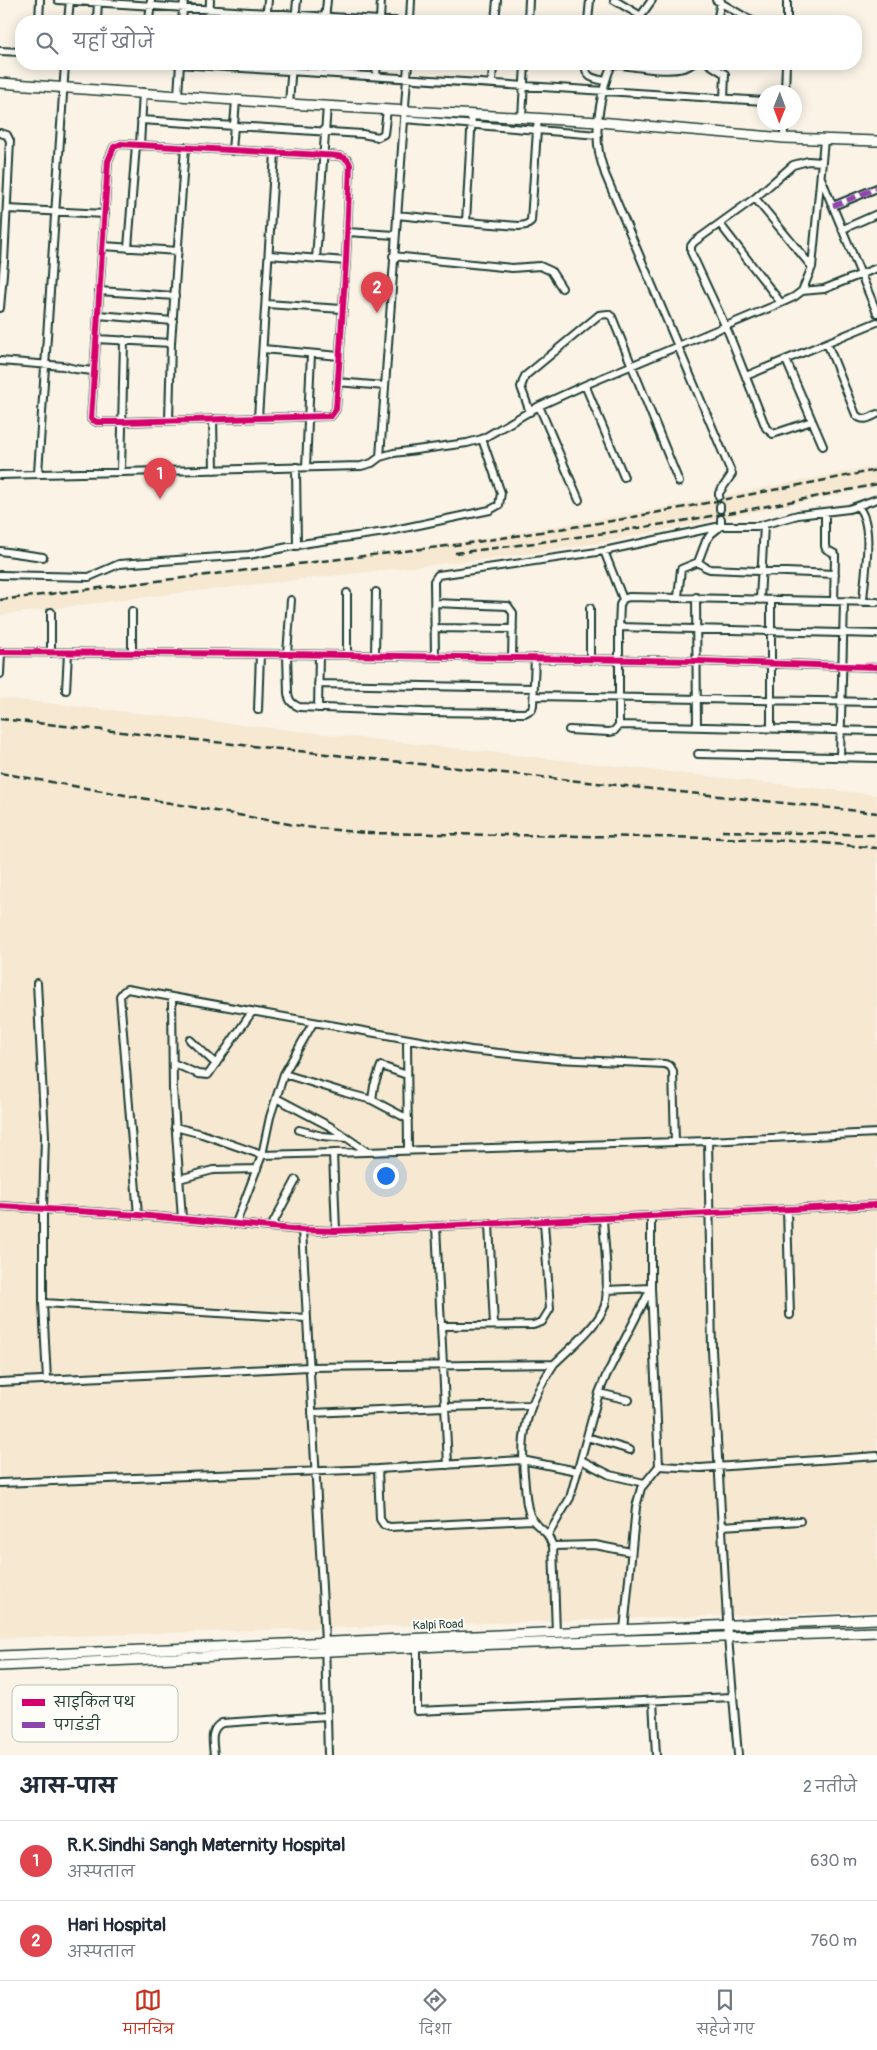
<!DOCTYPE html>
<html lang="hi">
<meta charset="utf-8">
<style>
body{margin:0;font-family:Pangolin,"Playpen Sans Deva",sans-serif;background:#f6f6f7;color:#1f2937}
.compass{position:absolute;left:757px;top:85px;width:45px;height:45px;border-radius:50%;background:#fff;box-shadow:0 2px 12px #0003;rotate:181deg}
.you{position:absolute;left:385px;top:1175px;width:18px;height:18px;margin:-12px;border:4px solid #fff;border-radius:50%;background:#1a73e8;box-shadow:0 0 0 8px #1a73e833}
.badge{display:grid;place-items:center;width:32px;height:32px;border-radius:50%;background:#c8321e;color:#fff;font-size:16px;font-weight:700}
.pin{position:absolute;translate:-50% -41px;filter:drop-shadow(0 1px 2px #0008)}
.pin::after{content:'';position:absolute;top:26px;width:18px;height:15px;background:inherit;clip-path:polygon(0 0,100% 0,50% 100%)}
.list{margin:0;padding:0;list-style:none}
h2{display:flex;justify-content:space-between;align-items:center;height:65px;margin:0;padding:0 20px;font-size:21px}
h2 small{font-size:16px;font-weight:400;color:#747a83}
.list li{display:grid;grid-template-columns:32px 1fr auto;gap:15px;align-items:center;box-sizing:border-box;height:80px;padding:0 20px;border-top:1px solid #e0e1e3}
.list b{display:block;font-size:19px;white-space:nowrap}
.list p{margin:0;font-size:16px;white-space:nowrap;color:#747a83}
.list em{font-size:16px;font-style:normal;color:#747a83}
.icon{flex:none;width:28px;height:28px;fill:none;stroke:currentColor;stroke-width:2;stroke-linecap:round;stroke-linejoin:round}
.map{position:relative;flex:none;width:877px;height:1755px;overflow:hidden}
.search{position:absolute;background:#fff;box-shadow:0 2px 12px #0003;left:15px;right:15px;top:15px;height:55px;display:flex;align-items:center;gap:12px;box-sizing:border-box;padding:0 18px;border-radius:20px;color:#747a83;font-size:19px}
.sheet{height:225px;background:#fff}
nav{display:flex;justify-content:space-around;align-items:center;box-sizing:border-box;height:70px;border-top:1px solid #e0e1e3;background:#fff;font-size:14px;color:#747a83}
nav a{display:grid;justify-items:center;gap:2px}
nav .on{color:#c8321e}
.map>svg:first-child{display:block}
.built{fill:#f6e8d1}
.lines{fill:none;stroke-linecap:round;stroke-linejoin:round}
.street-casing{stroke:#1f3d34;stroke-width:10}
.secondary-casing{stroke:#1f3d34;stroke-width:12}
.street{stroke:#fdfcf7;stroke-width:6}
.secondary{stroke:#fdfcf7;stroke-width:9}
.rail{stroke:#1f3d34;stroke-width:2.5;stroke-dasharray:8 4;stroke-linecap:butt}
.quiet{stroke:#8e44ad;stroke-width:5;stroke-dasharray:10 5;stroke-linecap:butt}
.cycleway-casing{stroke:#fdfcf7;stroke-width:9}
.cycleway{stroke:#d6006c;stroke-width:6}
.labels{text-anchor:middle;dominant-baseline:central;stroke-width:4;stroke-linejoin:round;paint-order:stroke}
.street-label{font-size:12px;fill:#1f3d34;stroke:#fdfcf7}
.key{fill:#fdfcf7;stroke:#bac3bc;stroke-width:1}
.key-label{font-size:14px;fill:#1f3d34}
</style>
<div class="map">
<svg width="877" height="1755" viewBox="0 0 877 1755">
<rect width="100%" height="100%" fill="#faf3e6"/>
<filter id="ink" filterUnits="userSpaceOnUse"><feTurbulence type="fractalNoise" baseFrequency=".02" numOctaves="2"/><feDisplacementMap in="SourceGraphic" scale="10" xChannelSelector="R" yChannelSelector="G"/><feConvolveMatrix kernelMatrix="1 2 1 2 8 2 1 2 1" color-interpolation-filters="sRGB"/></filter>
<g filter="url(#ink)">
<path class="built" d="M877,466v21l-274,55 -84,13 -366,41 -153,19v-17l298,-34 170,-23 173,-29z
M0,698l877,97v816l-877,27z"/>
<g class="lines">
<defs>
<path id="street" d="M58,0l337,21
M614,0l27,16
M716,0l36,21
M325,20l2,-20
M39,21l1,-21
M68,21l2,-21
M97,21l1,-21
M149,21l2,-21
M182,21l2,-21
M209,21l1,-21
M266,21l2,-21
M295,21l2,-21
M380,21l1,-21
M410,21l1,-21
M495,21l2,-21
M528,21l1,-21
M588,21l2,-21
M637,21l15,-21
M717,21l4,-20
M787,21v-21
M0,51l21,1
M177,64l587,37
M585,64c1,14 7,14 20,17
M612,64c-10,23 -18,62 -13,88 1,7 4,15 6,22l127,300 -13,19v3
M614,64c20,2 63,12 78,0
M709,64l16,10 -1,25
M320,72l1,-8
M376,76l1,-12
M492,83l1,-19
M785,92l1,-28
M178,95l2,-31
M289,104l3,-40
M522,118l3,-54
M404,119l133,11 -6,91 -5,4 -7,1 -53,-4
M538,119l-1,11 61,5
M141,120l221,14 16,3 6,-3 3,-24
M0,133l7,2 3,6 -6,121 -4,46
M784,138v-16
M121,144l202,11c10,1 24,-1 27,10l-4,96 -10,148 -5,7 -210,6h-24l-6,-3 17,-258 6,-14z
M140,145l3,-53
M232,151l4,-51
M821,178l56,135
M755,198l57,69
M833,206l44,-18
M7,209l98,5
M397,215l69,7 6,-108
M720,224l61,79
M843,229l34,-15
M347,232l48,3
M103,246l75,5
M128,248l8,-103
M269,255l77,6
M393,256l119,12 28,-2 11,5 11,17
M316,259l11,-153
M99,291l76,5
M802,291l10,-24 12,-127
M266,304l76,5
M98,315l75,6
M96,339l75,4
M827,343l29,72c7,7 14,3 21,-1
M263,349l76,7
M786,360l37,86
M0,361l63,5 12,3 18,2
M746,376l131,-54
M337,382l48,4
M585,385l39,92
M539,406l40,94
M530,412l-9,-25 4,-11 74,-61 9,-1 4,3 67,165
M258,418l17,-265
M213,419l1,51
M169,420l2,-77 14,-196
M812,421l-39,13 -7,-6 -37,-94 -38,-82v-6l3,-4 61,-44 38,-33 15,-4 14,1
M380,457l28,-393
M296,467l1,79
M306,467l5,-113
M121,471l3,-131
M38,473l27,-409
M0,475l361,-9 11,-3 8,-6 14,-4 73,-10 15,-4 57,-33 46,-21 196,-82 13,-6 8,-6 22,-2 53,-21
M720,506v3
M858,507c17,18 6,70 5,95
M825,512v34l1,3 9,5v3l-1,44
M0,551l43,6
M604,551l19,48
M698,562l7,5 5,2 125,5
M0,575l89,2 30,-13 130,-9 59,-12 77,-11 105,-22 9,-5 2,-12 -19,-54
M678,597l3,-28 17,-7 8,-21 5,-7 10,-8h37l40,-11 51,-6 28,-10
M696,597l1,130
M291,600l-4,54 1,39c1,8 4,11 11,14l124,5 102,1 7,-4 1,-4 2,-47
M760,600l4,-75
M877,602l-248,-5 -6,2 -3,6 -1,22v98l258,6
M435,603l73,3 5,7 -1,45
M132,611v42
M51,612v41
M619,627l258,7
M434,628l79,1
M0,652l287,2 409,7 181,6
M347,655v-62
M375,656l1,-64
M435,657l-1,-76 4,-6 166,-24 117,-25v-7
M590,660v-52
M0,674l1,-22
M318,684l216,4
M66,690l2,-37
M534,696l343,6
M318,708l1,-53
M258,710l2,-56
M771,728v-128
M569,730l40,2 5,-1 5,-6
M698,754l179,4
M840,757l4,-155
M37,983l8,153 -2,73v94l4,77
M172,998l1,91 9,130
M407,1039l1,111
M190,1040l26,24
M173,1063l25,11 10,1 44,-63
M284,1074l62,19 26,7 36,19
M276,1098l55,29 35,24
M372,1100l2,-14 7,-20 26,9
M175,1127l27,7 60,21 71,-2 3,78
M299,1130l23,6 25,2
M708,1141l4,209 16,287 10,118
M333,1153l375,-12 169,-8
M179,1179l34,-9 44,-1
M0,1206l138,9 164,15 34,1 541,-26
M787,1210l3,105
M138,1215l-18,-219 3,-4 4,-3 344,61 85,9 109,5 5,2 3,5 2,71
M651,1217v71l8,178
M236,1223l26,-68 8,-38 14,-43 29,-51
M489,1224l5,101
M436,1226l12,239
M271,1227l25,-47
M302,1230l23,411 3,114
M43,1303l264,15
M441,1326l92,-1 9,-3 8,-13 -6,-87
M554,1364c-28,42 -35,71 -29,121 1,11 1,24 7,34 4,7 12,10 16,17 2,3 3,7 5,10l3,87
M0,1382l309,-15 245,-3c15,-15 45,-39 51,-59 5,-18 -1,-65 -2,-86
M599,1393l30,7
M312,1413l132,-6 88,-2
M587,1437l43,13
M581,1460l29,15 34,8
M378,1469l2,50 4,6 6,2 142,-7
M0,1483l378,-14 144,-9 55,11
M722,1526l78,-5
M548,1535l22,-37 29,-105 7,-17 45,-88 -45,2
M553,1546l42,-1 36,7
M624,1630l12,-123 5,-19 18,-22 41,2 177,-12
M417,1648v63l316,-14
M653,1701l3,54
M214,1755c-1,-12 -5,-26 8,-32l105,-7"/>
<path id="secondary" d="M0,83l289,21 310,18 185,16 93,3
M0,1656l877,-37
M0,1666l441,-20 436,-14"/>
</defs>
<use href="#street" class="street-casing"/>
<use href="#secondary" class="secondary-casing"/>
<use href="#street" class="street"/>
<use href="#secondary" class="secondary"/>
<path class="rail" d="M455,553c142,-17 283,-39 422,-69
M0,600l463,-56 155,-24 259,-50
M0,719l877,94
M0,773l306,54 60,6 359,5 88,4 64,6
M722,831l155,4"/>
<path class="quiet" d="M833,206l44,-18"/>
<defs>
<path id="cycleway" d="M121,144l202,11c10,1 24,-1 27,10l-4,96 -10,148 -5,7 -210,6h-24l-6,-3 17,-258 6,-14z
M0,652l287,2 409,7 181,6
M0,1206l138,9 164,15 34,1 541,-26"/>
</defs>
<use href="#cycleway" class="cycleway-casing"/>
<use href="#cycleway" class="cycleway"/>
</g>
</g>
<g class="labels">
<g class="street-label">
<text transform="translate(438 1625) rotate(-2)">Kalpi Road</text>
</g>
</g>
<rect x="12" y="1685" width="166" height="57" rx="8" class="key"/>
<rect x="22" y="1699" width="23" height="7" fill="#d6006c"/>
<rect x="22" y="1722" width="23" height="6" fill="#8e44ad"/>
<g class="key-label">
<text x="54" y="1707">साइकिल पथ</text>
<text x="54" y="1730">पगडंडी</text>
</g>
</svg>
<svg class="compass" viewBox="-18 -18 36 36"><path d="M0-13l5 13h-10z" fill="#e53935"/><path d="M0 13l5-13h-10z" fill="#747a83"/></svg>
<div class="you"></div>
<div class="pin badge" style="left:160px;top:499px;background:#e0444e">1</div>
<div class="pin badge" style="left:377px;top:313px;background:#e0444e">2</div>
<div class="search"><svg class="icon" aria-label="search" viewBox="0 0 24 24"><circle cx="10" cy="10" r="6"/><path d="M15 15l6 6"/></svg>यहाँ खोजें</div>
</div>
<section class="sheet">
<h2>आस-पास<small>2 नतीजे</small></h2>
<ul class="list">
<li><span class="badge" style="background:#e0444e">1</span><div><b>R.K.Sindhi Sangh Maternity Hospital</b><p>अस्पताल</p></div><em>630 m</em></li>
<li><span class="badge" style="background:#e0444e">2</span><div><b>Hari Hospital</b><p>अस्पताल</p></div><em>760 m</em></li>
</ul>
</section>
<nav>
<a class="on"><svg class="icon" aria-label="map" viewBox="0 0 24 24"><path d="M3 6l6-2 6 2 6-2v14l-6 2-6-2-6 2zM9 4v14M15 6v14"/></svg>मानचित्र</a>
<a><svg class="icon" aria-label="directions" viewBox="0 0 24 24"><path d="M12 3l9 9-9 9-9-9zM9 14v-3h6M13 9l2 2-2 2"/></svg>दिशा</a>
<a><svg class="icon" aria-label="saved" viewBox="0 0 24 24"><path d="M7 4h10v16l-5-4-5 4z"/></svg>सहेजे गए</a>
</nav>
